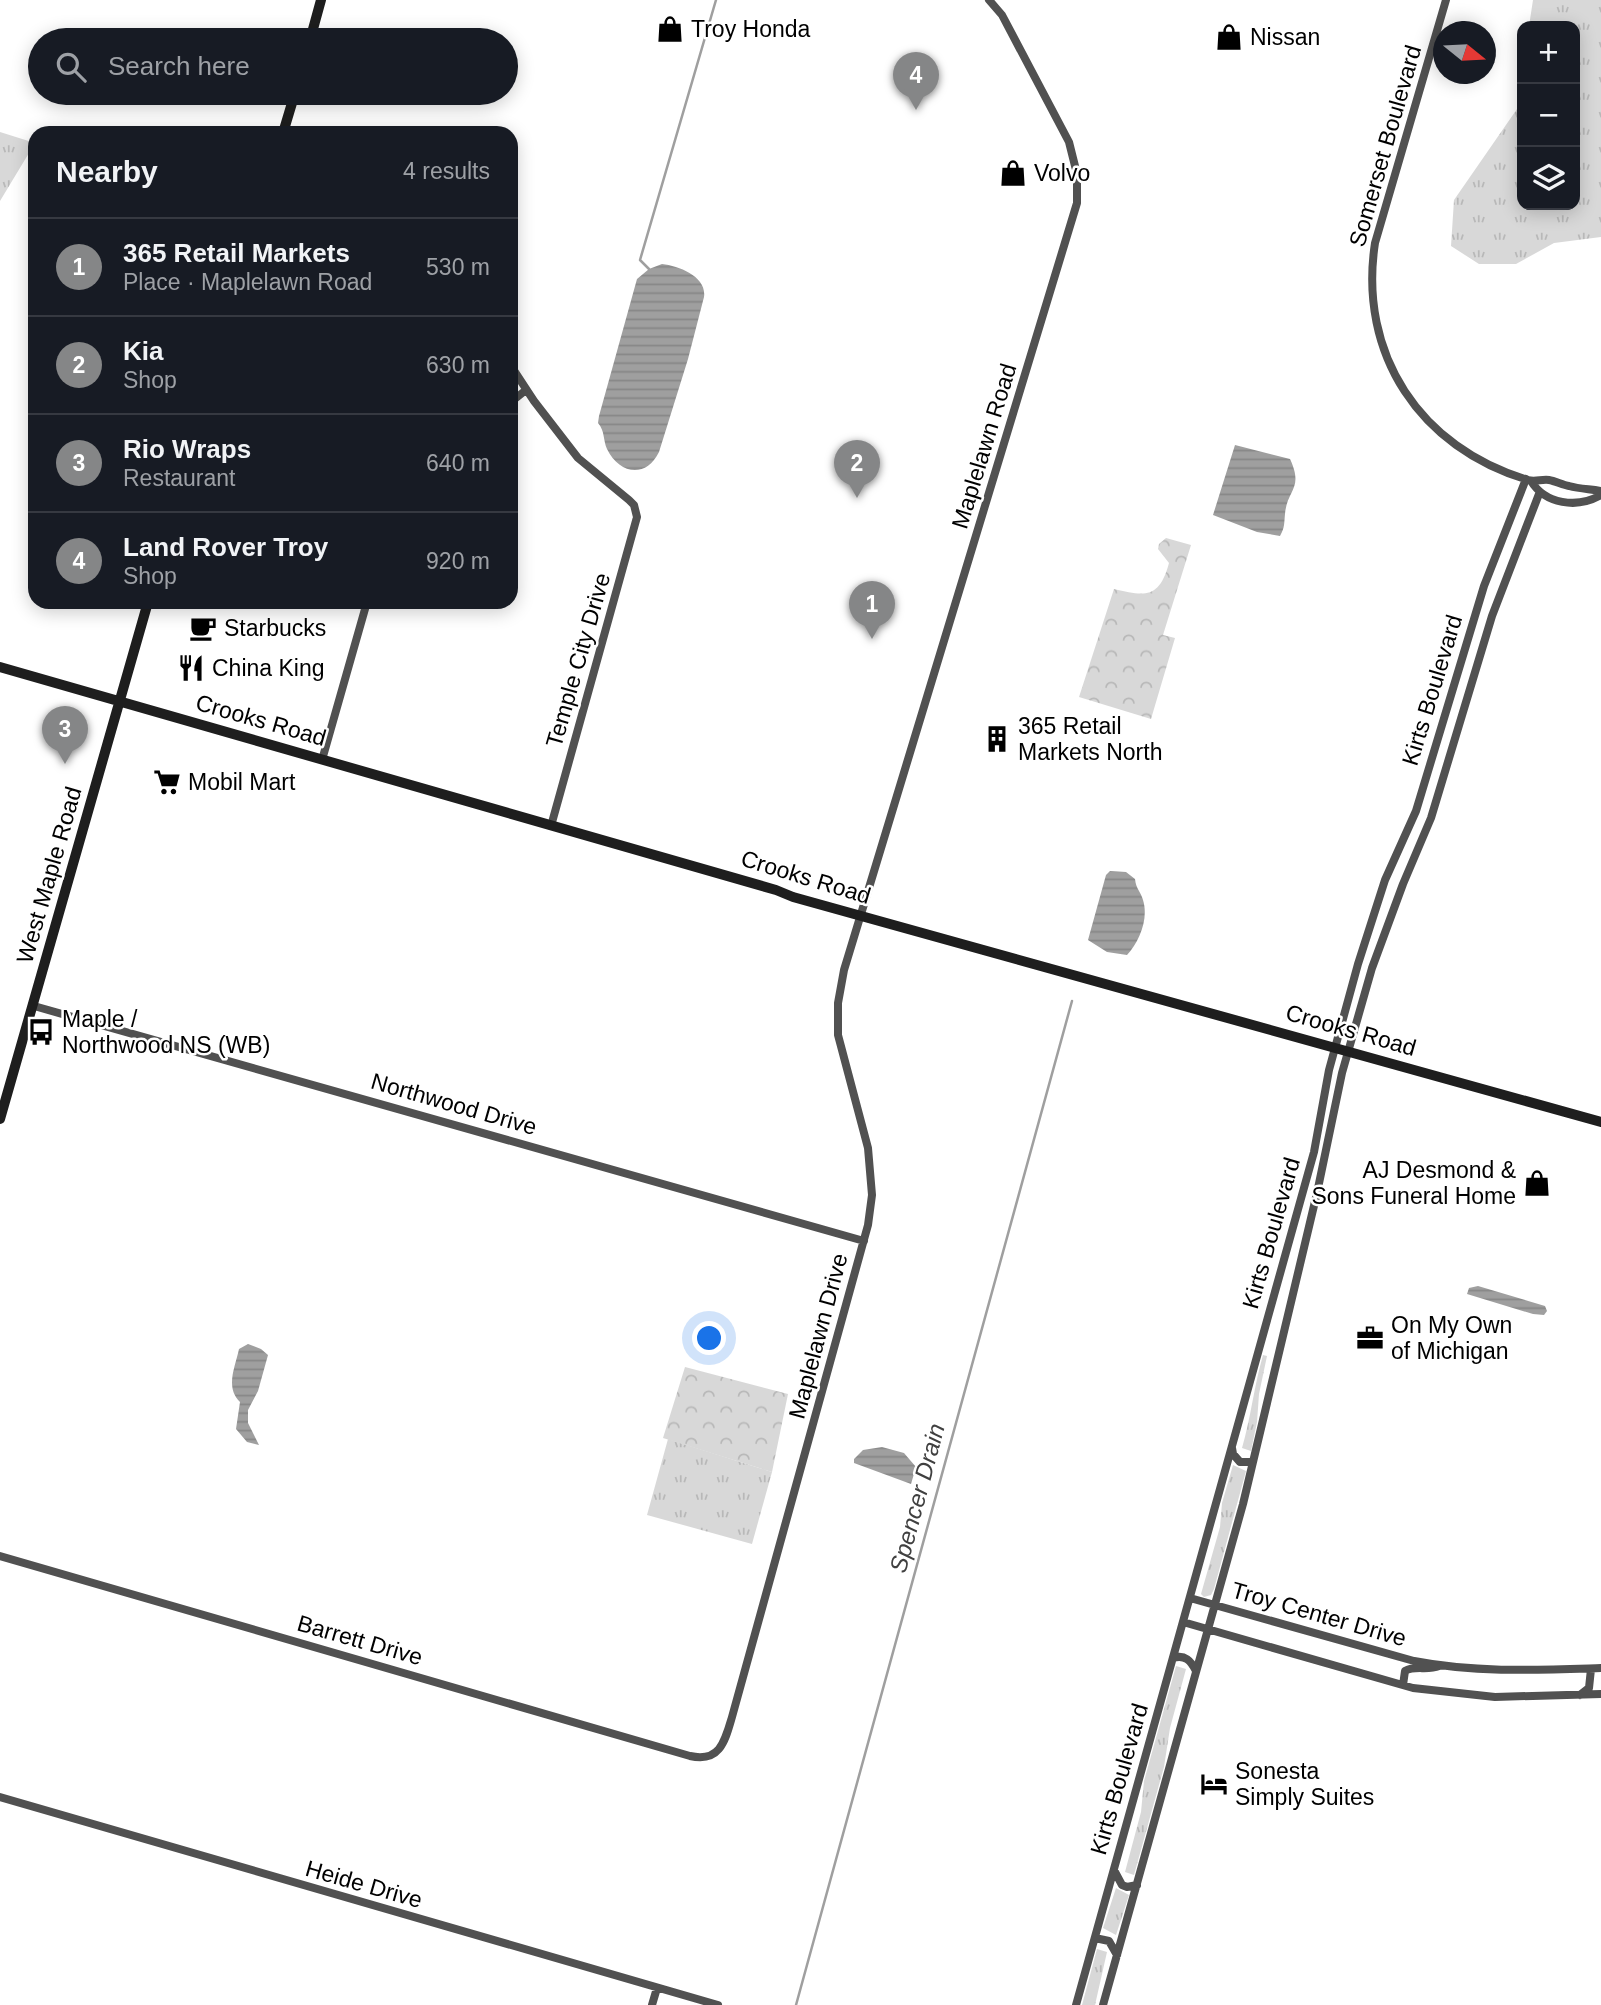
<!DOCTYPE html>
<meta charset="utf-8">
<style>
body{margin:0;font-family:Arial,sans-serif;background:#20242c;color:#f1f3f6}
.controls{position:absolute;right:21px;top:21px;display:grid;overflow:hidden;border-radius:14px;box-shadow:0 4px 18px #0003}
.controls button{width:63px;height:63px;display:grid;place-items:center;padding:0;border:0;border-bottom:2px solid #363941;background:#171b24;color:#f1f3f6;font:35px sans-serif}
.compass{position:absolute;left:1433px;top:21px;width:63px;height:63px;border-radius:50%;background:#171b24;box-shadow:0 4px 18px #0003;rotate:108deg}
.you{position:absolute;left:710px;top:1339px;width:24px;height:24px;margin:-18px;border:5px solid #fff;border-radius:50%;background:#1a73e8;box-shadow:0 0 0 10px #1a73e833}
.badge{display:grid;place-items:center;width:46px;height:46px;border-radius:50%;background:#858687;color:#fff;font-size:23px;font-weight:700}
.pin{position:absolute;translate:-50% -58px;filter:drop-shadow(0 2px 4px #0008)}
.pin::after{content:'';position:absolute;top:37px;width:24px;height:21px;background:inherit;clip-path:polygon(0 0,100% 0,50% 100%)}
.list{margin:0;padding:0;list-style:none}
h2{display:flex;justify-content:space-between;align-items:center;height:91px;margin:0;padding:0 28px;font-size:30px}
h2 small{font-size:23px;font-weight:400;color:#9ea1a6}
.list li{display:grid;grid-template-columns:46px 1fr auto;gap:21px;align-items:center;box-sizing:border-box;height:98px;padding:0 28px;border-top:2px solid #363941}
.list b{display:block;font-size:26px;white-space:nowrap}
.list p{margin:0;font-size:23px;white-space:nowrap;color:#9ea1a6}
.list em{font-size:23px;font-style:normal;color:#9ea1a6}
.icon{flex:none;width:38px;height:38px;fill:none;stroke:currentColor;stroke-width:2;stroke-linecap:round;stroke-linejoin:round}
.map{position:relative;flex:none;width:1601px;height:2005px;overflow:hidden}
.search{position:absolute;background:#171b24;box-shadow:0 4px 18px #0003;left:28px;top:28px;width:490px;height:77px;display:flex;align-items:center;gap:18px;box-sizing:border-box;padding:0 24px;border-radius:38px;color:#9ea1a6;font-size:26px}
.panel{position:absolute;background:#171b24;box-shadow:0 4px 18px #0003;left:28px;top:126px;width:490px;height:483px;border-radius:21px}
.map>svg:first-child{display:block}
.grass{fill:url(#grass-tufts)}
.forest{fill:url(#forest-crowns)}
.water{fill:url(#water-rules)}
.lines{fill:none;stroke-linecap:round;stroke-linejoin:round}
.stream{stroke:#9f9f9f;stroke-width:2.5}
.minor{stroke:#515151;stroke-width:8}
.secondary{stroke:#1e1e1e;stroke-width:10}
.labels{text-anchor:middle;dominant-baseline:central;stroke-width:5;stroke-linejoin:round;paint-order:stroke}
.poi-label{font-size:23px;fill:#000;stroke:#fff;text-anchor:start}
.street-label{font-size:23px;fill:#000;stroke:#fff}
.water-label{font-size:24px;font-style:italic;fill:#404040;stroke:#fff}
</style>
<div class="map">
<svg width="1601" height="2005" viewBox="0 0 1601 2005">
<defs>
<pattern id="grass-tufts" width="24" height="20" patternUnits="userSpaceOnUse" patternTransform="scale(1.75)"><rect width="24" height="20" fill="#d8d8d8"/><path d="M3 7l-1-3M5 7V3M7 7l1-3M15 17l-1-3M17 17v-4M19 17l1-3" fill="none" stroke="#b8b8b8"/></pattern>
<pattern id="forest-crowns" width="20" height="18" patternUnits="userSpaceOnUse" patternTransform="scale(1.75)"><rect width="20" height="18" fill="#d8d8d8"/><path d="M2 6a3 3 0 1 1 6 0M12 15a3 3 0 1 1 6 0" fill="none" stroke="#b8b8b8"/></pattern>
<pattern id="water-rules" width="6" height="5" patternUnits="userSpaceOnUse" patternTransform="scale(1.75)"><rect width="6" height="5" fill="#9f9f9f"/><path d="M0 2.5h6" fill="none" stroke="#878787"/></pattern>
</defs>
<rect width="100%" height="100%" fill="#fff"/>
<path class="grass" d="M1533,0h68v237l-47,6 -38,21h-37l-28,-18 3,-46 63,-91 5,-38v134h53v-179h-46z
M0,132l35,11 -35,58z
M1263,1355l4,1 -8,38 -2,28 -6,29 -9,-3c9,-31 12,-62 21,-93z
M668,1439l104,33 -20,72 -105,-29z
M1233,1465l13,6 -32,118 -3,6 -7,2 -3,-3 19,-67 2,-24z
M1176,1666l10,3 -16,59 -6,39 -30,108 -9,-3 16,-60 3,-31z
M1116,1888l13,7 -13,40 -13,-7z
M1097,1949l10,3 -12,53h-13z"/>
<path class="forest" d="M1166,538l25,7 -28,90 12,3 -24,81 -72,-22 35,-108c30,7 45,11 55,-26l-11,-14 1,-5z
M685,1367l103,27 -16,78 -109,-34z"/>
<path class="water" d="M662,264c18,2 45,13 42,33l-16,62 -29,93c-13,27 -40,22 -52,-3 -4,-9 -2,-18 -9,-26l1,-7 38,-137 12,-10z
M1235,445l55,14c14,30 -3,30 -5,55 -1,9 0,13 -5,22l-23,-4 -44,-17z
M1110,871l16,1 9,7c1,10 6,13 8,21 6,19 -4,42 -16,55l-20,-3 -19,-12 18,-65z
M1478,1286l67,20 2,5 -3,4 -11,-1 -66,-20 2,-6z
M248,1344l13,5 7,6 -10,36 -10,19v13l11,22 -12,-3 -11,-13 4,-27c-15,-15 -5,-34 -1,-53z
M882,1447l22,6 12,14 -5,17 -57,-21v-4l9,-9z"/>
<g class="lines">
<path class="stream" d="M649,269l-9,-9 76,-260
M796,2005l276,-1004"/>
<path class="minor" d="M1446,0l-71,243c-17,111 45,205 153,237 7,2 14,-1 21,0 6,1 14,5 20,6 11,3 21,3 32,5
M511,366l23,35 44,57 51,42 5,5 3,12 -86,309
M511,402l15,-12
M1531,481c14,23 46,28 70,14
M322,760l45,-158
M34,1006l830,235
M1232,1448l1,6 7,8h13
M0,1556l690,200c30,7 35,-15 42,-39l136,-492 4,-30 -4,-47 -30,-113v-32l6,-33 233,-767v-29l-8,-32 -67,-127 -13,-15
M1190,1598l224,63c62,12 124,9 187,7
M1183,1622l230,66 82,9 106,-3
M1173,1658c12,-4 18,3 23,13
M1403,1685l2,-14c10,-6 22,0 34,-5
M1580,1695l9,-7 2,-19
M0,1797l718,208
M1115,1872l7,13 5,2 10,-2
M1095,1938l14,3 8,14
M652,2005l5,-17
M1076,2005l238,-853 15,-82 29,-106 27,-84 31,-69 68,-225 42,-107
M1103,2005l140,-501 74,-311 25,-120 30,-105 31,-84 28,-66 61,-202 47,-122"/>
<path class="secondary" d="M310,40l11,-40
M283,133l12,-40
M0,667l776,223 17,7 808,225
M0,1119l148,-517"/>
</g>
<defs>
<symbol id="shop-bare" viewBox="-9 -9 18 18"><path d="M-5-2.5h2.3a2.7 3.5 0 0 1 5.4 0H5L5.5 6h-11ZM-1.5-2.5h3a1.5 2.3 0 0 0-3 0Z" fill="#000" stroke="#fff" stroke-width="2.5" paint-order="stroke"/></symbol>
<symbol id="cafe-bare" viewBox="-9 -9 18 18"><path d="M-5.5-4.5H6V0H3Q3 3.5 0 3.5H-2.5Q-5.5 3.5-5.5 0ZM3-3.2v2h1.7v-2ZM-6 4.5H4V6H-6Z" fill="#000" stroke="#fff" stroke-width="2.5" paint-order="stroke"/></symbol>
<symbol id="restaurant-bare" viewBox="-9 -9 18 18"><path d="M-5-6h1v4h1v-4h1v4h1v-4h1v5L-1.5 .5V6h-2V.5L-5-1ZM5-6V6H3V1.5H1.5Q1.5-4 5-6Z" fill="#000" stroke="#fff" stroke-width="2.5" paint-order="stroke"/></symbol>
<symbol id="building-bare" viewBox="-9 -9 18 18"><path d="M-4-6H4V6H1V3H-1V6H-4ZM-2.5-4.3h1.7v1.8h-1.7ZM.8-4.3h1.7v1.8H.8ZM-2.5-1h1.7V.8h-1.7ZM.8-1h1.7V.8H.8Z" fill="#000" stroke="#fff" stroke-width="2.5" paint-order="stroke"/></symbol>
<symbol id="supermarket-bare" viewBox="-9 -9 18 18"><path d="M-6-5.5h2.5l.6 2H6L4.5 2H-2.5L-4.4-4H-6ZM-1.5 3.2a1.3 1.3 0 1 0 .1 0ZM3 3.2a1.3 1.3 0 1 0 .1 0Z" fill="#000" stroke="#fff" stroke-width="2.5" paint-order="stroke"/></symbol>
<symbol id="bus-bare" viewBox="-9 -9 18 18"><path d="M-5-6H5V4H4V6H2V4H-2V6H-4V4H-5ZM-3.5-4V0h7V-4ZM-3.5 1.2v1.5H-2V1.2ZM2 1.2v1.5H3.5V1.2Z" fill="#000" stroke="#fff" stroke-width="2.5" paint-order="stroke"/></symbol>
<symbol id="office-bare" viewBox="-9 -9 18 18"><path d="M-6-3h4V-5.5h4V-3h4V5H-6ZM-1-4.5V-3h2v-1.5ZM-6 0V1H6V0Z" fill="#000" stroke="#fff" stroke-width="2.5" paint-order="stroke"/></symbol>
<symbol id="hotel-bare" viewBox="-9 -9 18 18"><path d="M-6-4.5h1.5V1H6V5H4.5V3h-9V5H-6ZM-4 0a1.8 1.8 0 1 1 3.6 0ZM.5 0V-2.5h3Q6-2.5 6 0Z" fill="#000" stroke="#fff" stroke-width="2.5" paint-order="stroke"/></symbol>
</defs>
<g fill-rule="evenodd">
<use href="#shop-bare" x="651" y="10" width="38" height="38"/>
<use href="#shop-bare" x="1210" y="18" width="38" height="38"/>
<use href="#shop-bare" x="994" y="154" width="38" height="38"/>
<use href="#cafe-bare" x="184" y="609" width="38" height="38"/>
<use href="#restaurant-bare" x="172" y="649" width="38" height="38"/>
<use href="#building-bare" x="978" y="720" width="38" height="38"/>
<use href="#supermarket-bare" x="148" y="763" width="38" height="38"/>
<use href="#bus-bare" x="22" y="1013" width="38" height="38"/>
<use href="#shop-bare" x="1518" y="1164" width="38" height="38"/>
<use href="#office-bare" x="1351" y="1319" width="38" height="38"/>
<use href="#hotel-bare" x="1195" y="1765" width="38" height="38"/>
</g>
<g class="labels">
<g class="poi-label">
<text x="691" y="29">Troy Honda</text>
<text x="1250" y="37">Nissan</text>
<text x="1034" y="173">Volvo</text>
<text x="224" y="628">Starbucks</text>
<text x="212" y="668">China King</text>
<text x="1018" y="726">365 Retail<tspan x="1018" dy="26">Markets North</tspan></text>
<text x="188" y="782">Mobil Mart</text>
<text x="62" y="1019">Maple /<tspan x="62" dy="26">Northwood NS (WB)</tspan></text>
<text x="1516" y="1170" text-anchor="end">AJ Desmond &amp;<tspan x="1516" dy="26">Sons Funeral Home</tspan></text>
<text x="1391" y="1325">On My Own<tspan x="1391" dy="26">of Michigan</tspan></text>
<text x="1235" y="1771">Sonesta<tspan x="1235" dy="26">Simply Suites</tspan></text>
</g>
<g class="street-label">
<text transform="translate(1385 146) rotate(-74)">Somerset Boulevard</text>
<text transform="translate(984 446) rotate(-73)">Maplelawn Road</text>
<text transform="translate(578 660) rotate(-74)">Temple City Drive</text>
<text transform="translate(1432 690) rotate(-73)">Kirts Boulevard</text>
<text transform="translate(261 720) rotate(16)">Crooks Road</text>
<text transform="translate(49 875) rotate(-74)">West Maple Road</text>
<text transform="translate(806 877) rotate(17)">Crooks Road</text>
<text transform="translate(1351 1030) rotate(16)">Crooks Road</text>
<text transform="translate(454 1104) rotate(16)">Northwood Drive</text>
<text transform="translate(1271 1233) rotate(-74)">Kirts Boulevard</text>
<text transform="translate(818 1336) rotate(-75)">Maplelawn Drive</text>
<text transform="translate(1319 1614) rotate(16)">Troy Center Drive</text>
<text transform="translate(360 1640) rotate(16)">Barrett Drive</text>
<text transform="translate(1119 1779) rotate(-74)">Kirts Boulevard</text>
<text transform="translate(364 1884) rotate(16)">Heide Drive</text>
</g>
<g class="water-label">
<text transform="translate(917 1498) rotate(-75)">Spencer Drain</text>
</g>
</g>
</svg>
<div class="controls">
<button>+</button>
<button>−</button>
<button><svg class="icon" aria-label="layers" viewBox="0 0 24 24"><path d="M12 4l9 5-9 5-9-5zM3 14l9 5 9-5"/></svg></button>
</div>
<svg class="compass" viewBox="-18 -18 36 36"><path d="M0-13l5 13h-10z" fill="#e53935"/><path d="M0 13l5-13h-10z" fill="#9ea1a6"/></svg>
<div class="you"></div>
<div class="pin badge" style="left:872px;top:639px">1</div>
<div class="pin badge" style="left:857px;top:498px">2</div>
<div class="pin badge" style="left:65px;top:764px">3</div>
<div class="pin badge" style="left:916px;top:110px">4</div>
<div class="search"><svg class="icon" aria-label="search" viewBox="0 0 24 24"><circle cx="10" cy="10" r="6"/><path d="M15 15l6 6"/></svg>Search here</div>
<section class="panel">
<h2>Nearby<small>4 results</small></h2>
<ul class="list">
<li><span class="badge">1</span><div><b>365 Retail Markets</b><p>Place · Maplelawn Road</p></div><em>530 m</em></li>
<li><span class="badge">2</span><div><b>Kia</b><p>Shop</p></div><em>630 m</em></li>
<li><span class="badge">3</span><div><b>Rio Wraps</b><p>Restaurant</p></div><em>640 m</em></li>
<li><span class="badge">4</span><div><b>Land Rover Troy</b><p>Shop</p></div><em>920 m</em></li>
</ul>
</section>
</div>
